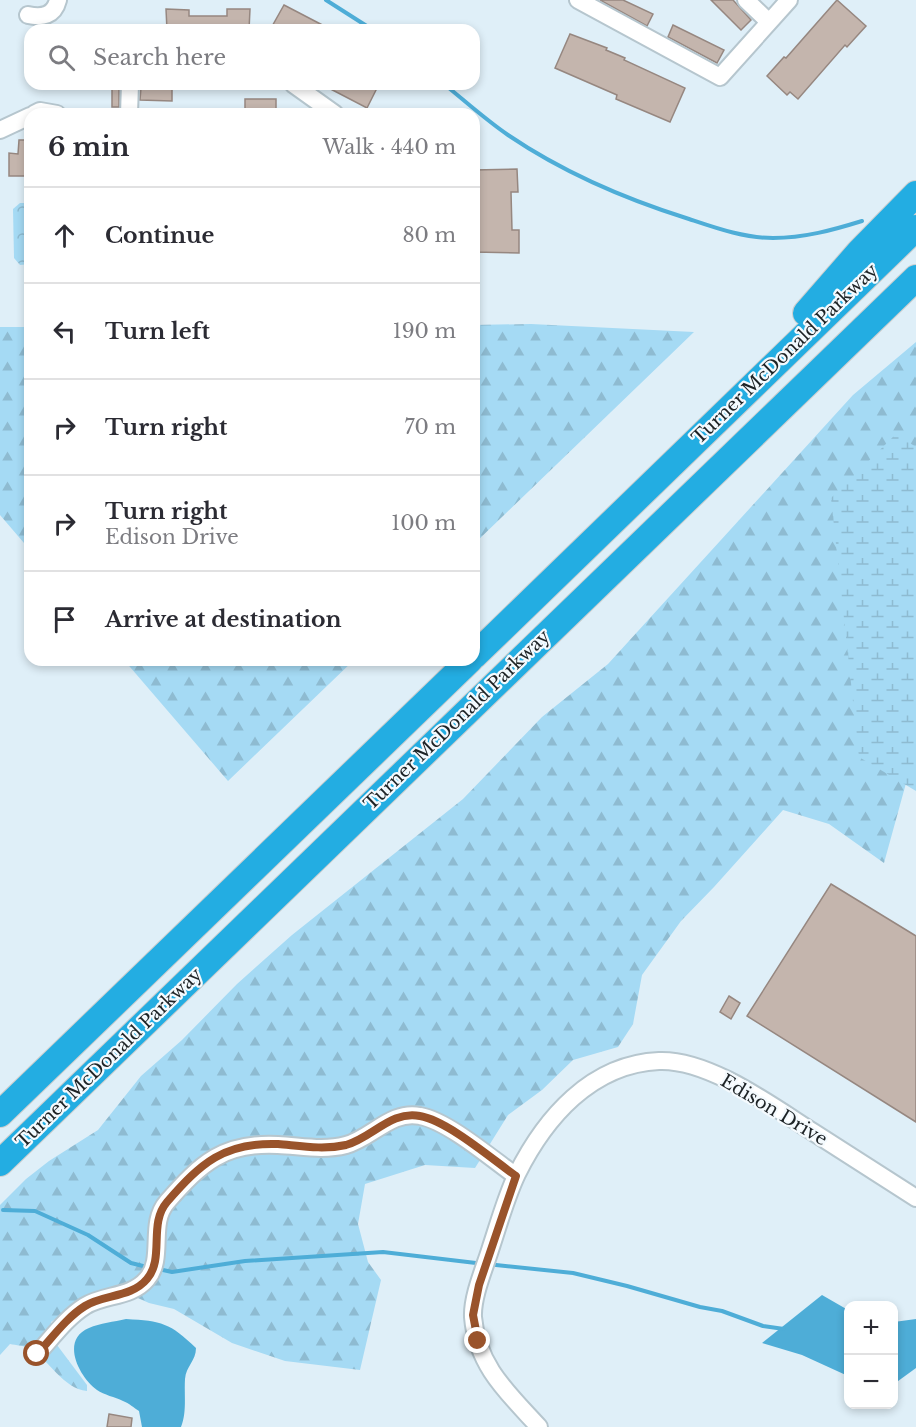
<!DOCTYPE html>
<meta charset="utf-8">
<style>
body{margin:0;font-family:"Libre Baskerville",serif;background:#f2f2f3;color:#2b2b33}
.controls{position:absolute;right:18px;bottom:18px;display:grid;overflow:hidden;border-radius:12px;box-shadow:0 3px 9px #0003}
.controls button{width:54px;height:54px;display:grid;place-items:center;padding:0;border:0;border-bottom:2px solid #e1e1e2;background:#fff;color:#2b2b33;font:30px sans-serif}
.stop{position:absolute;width:18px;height:18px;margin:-14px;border:4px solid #99532b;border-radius:50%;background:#fff}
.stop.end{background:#99532b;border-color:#fff;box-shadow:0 2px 6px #0008}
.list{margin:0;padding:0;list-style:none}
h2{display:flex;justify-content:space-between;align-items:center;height:78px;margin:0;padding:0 24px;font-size:26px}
h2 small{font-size:20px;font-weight:400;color:#7c7c81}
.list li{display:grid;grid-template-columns:39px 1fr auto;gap:18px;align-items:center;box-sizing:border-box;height:96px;padding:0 24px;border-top:2px solid #e1e1e2}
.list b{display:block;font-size:22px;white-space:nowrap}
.list p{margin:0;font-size:20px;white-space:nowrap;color:#7c7c81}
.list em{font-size:20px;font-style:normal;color:#7c7c81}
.icon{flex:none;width:33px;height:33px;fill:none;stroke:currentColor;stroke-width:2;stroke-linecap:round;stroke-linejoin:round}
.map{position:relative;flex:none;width:916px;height:1427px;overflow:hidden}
.search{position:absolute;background:#fff;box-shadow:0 3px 9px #0003;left:24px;top:24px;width:456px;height:66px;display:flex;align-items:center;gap:15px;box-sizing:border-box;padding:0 21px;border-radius:18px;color:#7c7c81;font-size:22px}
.panel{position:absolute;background:#fff;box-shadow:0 3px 9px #0003;left:24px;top:108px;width:456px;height:558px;border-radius:18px}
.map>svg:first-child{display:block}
.forest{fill:url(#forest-firs)}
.wetland{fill:url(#wetland-marsh)}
.park{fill:url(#park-crowns)}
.water{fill:#4eadd7}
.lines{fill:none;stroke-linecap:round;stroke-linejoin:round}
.stream{stroke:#4eadd7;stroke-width:4}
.building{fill:#c4b5ad;stroke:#968780;stroke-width:1.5}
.minor-casing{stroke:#b6c6ce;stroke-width:20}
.highway-casing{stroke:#cdcfcf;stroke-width:28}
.minor{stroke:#fff;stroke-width:16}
.highway{stroke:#23ade2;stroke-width:26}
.route{stroke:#99532b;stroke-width:8}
.labels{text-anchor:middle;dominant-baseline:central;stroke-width:4.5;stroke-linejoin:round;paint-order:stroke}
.street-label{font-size:18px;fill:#1d2326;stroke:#f4fafe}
</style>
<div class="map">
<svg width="916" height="1427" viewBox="0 0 916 1427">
<defs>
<pattern id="forest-firs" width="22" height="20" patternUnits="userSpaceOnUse" patternTransform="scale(1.5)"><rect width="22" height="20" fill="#a5daf4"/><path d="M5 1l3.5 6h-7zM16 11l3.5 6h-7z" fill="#8ebbd1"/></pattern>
<pattern id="wetland-marsh" width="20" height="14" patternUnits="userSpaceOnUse" patternTransform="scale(1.5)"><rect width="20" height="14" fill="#a5daf4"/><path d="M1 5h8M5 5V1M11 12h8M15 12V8" fill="none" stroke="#8ebbd1"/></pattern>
<pattern id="park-crowns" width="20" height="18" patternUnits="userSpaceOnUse" patternTransform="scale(1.5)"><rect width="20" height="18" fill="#a5daf4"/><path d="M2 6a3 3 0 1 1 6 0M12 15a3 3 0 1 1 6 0" fill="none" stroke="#8ebbd1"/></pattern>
</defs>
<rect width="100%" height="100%" fill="#dfeff8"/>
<path class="forest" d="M531,324l163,8 -220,212v-219z
M0,327h30v223l-30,-35z
M916,342v405l-32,116 -55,-39 -46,-14 -69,77 -33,34 -39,54 -9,49 -15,23 -45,13 -31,30 -34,25 -33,53 -50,-3 -60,19 -7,40 10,38 13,18 -21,90 -75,-9 -53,-18 -58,-34 -25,-6 -29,-13 -35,8 -34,24 3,19 33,44v6c-24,-2 -38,-32 -58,-43 -5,-2 -13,-3 -19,-4l-10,11v-150l26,-26 23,-18 49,-31 43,-54 41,-36 55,-56 55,-49 171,-136 79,-82 66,-53 245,-269z
M124,660h230l-126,121z"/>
<path class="wetland" d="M896,434l20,13v344l-57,-34 -28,-259z"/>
<path class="park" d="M20,203h10v61l-10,1 -6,-7 -1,-49z"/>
<path class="water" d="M822,1295l26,15v66l-46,-21 -40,-12z
M126,1319c36,2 44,4 70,29 0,13 -10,18 -11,31 -1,16 2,33 -4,48h-39l-3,-16c-5,-3 -10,-8 -16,-10 -8,-4 -19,-6 -26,-11 -18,-13 -37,-50 -8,-62 11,-5 25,-6 37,-9z
M916,1319v49l-22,16v-62z"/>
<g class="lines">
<path class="stream" d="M326,0l47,30
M444,84c21,17 42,36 64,51 56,38 117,64 181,84 27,9 55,19 84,19 31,0 60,-8 89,-17
M3,1210l32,1 53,24 43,28 12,3
M496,1265l77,8 54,13 73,21 22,4 41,15 21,3
M163,1270l9,2 73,-11 138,-9 93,11"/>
</g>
<path class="building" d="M600,0h23l30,14 -6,12z
M711,0h22l18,20 -10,10z
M837,0l29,26 -19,21 -2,-2 -47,54 -8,-7 -3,3 -20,-19 17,-19 2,1z
M284,5l48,25h-62z
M166,9l23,1v6h38v-7h23l-1,21h-82z
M673,25l51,25 -7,13 -49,-26z
M570,34l37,14 -1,2 19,8 -1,2 61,28 -15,34 -54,-23 1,-4 -62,-27z
M321,84h58l-12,24z
M141,88h31v13l-32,-1z
M112,89h7v18h-7z
M245,99h31v13l-31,-1z
M19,140h11l-1,36h-20v-23l9,1z
M517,169l1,23h-7l1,38h7v23l-45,-1v-22h2l-2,-60z
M831,884l85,52v186l-169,-106z
M729,996l11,7 -9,16 -11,-7z
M109,1414l23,4 -1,9h-24z"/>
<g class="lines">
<defs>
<path id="minor" d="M578,0l142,77 69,-77
M746,0l23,22
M28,15c14,3 26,1 30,-15
M293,84l42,30
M34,114l6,-3 17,3
M129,114l1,-30
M0,130l30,-14
M37,1354c15,-16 29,-36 48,-48 19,-12 46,-8 62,-27 18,-21 1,-55 20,-77 34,-39 57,-60 111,-57 23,1 45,6 68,0 26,-7 45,-35 74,-29 28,5 72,43 96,60
M539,1427c-31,-34 -62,-61 -66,-110 -1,-21 12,-50 18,-70 8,-24 15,-50 26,-73 28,-56 74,-110 142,-113 50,-2 113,45 154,71 34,22 69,44 103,66"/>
<path id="highway" d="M806,313l54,-62 56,-57
M474,656l442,-428
M0,1114l470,-454
M0,1163l916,-885"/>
</defs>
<use href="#minor" class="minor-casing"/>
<use href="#highway" class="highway-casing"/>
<use href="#minor" class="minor"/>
<use href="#highway" class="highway"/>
</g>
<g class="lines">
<path class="route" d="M37,1354c15,-16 29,-36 48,-48 19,-12 46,-8 62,-27 18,-21 1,-55 20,-77 34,-39 57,-60 111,-58 23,2 45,6 68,1 26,-7 45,-35 74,-29 28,5 72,43 96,60l-37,109 -6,30 5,26"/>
</g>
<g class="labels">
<g class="street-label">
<text transform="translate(785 354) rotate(-44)">Turner McDonald Parkway</text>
<text transform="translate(457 720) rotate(-44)">Turner McDonald Parkway</text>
<text transform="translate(109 1058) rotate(-44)">Turner McDonald Parkway</text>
<text transform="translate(774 1110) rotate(31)">Edison Drive</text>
</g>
</g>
</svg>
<div class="controls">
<button>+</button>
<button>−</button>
</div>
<div class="stop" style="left:37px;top:1354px"></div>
<div class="stop end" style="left:478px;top:1341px"></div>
<div class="search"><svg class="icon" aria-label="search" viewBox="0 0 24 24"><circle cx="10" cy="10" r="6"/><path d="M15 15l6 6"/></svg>Search here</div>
<section class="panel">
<h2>6 min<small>Walk · 440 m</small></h2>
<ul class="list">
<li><svg class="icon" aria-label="ahead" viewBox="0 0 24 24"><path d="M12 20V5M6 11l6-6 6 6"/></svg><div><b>Continue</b></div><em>80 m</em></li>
<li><svg class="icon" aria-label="left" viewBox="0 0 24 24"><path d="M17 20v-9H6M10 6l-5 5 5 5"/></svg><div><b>Turn left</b></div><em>190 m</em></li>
<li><svg class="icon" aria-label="right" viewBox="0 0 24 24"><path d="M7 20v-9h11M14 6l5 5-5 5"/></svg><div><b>Turn right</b></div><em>70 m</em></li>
<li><svg class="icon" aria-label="right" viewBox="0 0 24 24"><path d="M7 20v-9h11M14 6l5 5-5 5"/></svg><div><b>Turn right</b><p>Edison Drive</p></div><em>100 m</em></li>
<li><svg class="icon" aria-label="arrive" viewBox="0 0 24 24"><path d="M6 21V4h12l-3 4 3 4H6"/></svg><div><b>Arrive at destination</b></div></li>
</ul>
</section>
</div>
